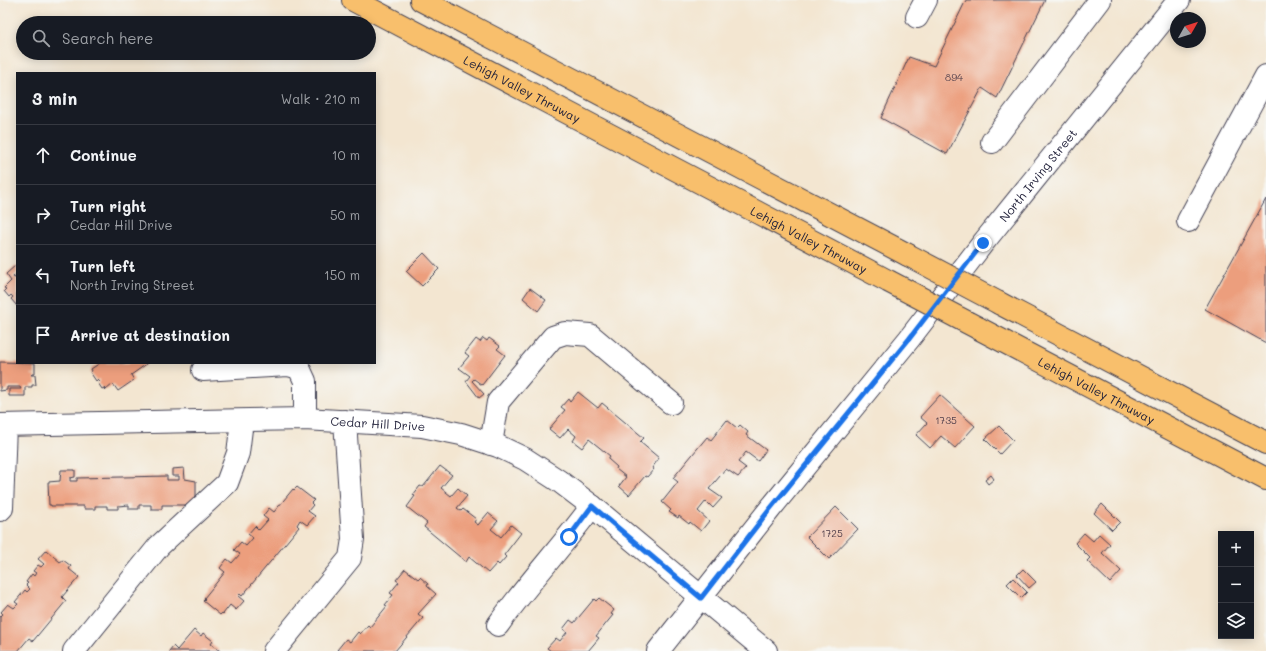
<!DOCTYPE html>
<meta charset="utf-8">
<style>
body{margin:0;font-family:Mali,sans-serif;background:#20242c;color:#f1f3f6}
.controls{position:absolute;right:12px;bottom:12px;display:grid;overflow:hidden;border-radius:0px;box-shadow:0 2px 10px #0003}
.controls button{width:36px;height:36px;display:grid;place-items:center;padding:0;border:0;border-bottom:1px solid #363941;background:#171b24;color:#f1f3f6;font:20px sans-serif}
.compass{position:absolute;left:1170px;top:12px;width:36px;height:36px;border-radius:50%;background:#171b24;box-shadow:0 2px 10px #0003;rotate:51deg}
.stop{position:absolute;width:12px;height:12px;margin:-9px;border:3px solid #1a73e8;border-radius:50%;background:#fff}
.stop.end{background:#1a73e8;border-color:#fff;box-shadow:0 1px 4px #0008}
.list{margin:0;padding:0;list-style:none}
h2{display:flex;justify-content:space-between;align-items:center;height:52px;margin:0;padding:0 16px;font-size:17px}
h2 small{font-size:13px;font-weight:400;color:#9ea1a6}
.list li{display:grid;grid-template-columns:26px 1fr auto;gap:12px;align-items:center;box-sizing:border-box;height:60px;padding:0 16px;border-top:1px solid #363941}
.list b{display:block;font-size:15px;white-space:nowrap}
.list p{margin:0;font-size:13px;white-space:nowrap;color:#9ea1a6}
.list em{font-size:13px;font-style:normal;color:#9ea1a6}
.icon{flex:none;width:22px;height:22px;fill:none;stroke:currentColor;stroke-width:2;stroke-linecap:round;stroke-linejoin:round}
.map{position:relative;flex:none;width:1266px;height:651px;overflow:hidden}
.search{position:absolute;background:#171b24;box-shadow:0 2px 10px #0003;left:16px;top:16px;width:360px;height:44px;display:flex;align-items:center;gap:10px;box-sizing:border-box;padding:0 14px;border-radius:22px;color:#9ea1a6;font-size:15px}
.panel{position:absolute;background:#171b24;box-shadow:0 2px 10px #0003;left:16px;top:72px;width:360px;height:292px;border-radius:0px}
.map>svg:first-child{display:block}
.building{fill:#ec9e7d}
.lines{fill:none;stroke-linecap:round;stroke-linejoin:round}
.minor-casing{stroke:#413f52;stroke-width:24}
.highway-casing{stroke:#413f52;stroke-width:24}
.minor{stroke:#fff;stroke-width:22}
.highway{stroke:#f8bf6c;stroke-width:22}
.highway-bridge-casing{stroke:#413f52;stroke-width:24;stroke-linecap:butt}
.highway-bridge{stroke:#f8bf6c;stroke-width:22}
.route{stroke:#1a73e8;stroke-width:5}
.labels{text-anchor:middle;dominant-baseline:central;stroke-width:4;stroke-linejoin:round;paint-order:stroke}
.number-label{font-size:10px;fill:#54414c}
.street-label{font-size:12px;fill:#22223b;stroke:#f6f6f2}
</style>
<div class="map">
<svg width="1266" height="651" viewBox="0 0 1266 651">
<rect width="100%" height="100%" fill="#f6f6f2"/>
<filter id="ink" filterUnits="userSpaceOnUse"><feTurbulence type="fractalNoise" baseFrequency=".025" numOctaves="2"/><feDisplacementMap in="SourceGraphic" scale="8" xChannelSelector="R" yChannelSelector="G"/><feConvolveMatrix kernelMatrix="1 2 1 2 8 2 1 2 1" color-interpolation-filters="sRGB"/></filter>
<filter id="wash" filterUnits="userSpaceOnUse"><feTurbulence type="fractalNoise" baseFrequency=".012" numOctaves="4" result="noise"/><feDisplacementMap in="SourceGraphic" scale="16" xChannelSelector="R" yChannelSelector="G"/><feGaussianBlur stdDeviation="0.9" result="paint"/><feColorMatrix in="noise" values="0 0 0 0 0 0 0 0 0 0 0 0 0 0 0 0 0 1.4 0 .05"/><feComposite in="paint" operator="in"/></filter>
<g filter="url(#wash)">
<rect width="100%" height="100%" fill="#f3e6d1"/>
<g id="blocks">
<path class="building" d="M966,0h79l-48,98 -15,-10 -35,66 -66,-36 28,-61 25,9z
M1266,199v144l-61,-34z
M424,253l15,16 -17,17 -16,-15z
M16,265l1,2v6l-4,4 2,1 2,-2v30l-6,-7 2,-2 -2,-2 -2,2 -5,-6 2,-2 -2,-1 7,-7 -5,-7z
M530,288l16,12 -8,11 -15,-13z
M483,338l4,3 2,-3 11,8 -3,3 8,6 -23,30 -8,-6 -2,2 12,13 -5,4 -13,-17 4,-5 -11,-8 10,-12 -4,-3 11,-14 4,3z
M0,362l35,1v11h-3l-1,1h4l1,10h-4v2h-7v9h-16v-7h12l-1,-2h-13v3l-7,1z
M100,363h48l-17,12 3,5 -16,11 -5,-7 -7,6 -2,-2 -2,1 -4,-6 2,-2 -2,-2 -2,2 -6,-9 2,-1 -1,-2z
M578,392l20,16 4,-5 42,35 -4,4 19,16 -7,10 2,1 -7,8 -2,-1 -16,19 -10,-9 7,-9 -10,-8 1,-2 -9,-8 2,-3 -21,-17 -7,9 -9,-7 3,-5 -8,-7 -8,9 -11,-9 16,-19 -4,-3 7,-8 2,3z
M940,395l35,31 -20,22 -14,-12 -11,12 -14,-13 11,-12 -7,-6z
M727,420l10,8 3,-3 8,7 -2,3 20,15 -8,11 -12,-9 -8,10 8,6 -8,9 -12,-8 -17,20 13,9 -9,10 -7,-7 -8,10 11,10 -8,10 -11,-9 -1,2 -10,-8 -1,2 -9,-6 2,-2 -9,-8 16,-20 -5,-4 34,-41 4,3z
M999,426l14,14 -13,14 -15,-15z
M440,466l12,9 -11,13 10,8 7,-8 9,8 -10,12 4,3 2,-2 13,10 -2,3 4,3 10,-12 10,8 -7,8 10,8 10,-12 10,8 -17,22 2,2 -7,8 -2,-2 -9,10 -19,-16 -3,5 -42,-35 3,-4 -20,-16 8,-11 -2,-1 7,-9 3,1z
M184,468l1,11 11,2v22l-3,2h-31v4h-11v-4h-12v4h-10v-4l-11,1v3h-11v-3h-12v3h-11v-3h-33v-1h-2l-1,-23 12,-1 1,-11h14v7l-5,1v3h7v-3l90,-2v4h12v-4h-7v-7z
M991,475l3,4 -6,5 -3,-4z
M297,487l17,13 -3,3 2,2 -5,6 7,5 -8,9 -7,-5 -3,5 2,2 -57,69 -2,-2 -2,2 6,5 -8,9 -6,-5 -7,9 -1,-1 -2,2 -17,-14 2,-2 -1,-1 21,-26 -5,-4 7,-9 5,4 8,-9 -6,-4 7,-8 5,4 7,-8 -5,-4 7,-8 4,4 9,-10 -5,-4 6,-8 5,4 19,-23 1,1z
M1102,504l18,18 -8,8 -18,-17z
M836,507l22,22 -29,30 -22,-22z
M1084,533l9,8 6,-7 11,10 -8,9 19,18 -11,12 -23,-22 3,-3 -15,-15z
M46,550l14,12 3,-2 8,6 -2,3 10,8 -17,20 4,4 -33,40 -4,-3 -11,13h-18v-34l3,-3 -2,-2 7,-8 6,4 4,-4 -3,-2 10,-12 2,2 3,-3 -4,-4 2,-2 -2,-1 6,-8 2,2 2,-3 -3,-2 5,-6 3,2 3,-3 -6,-5z
M405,569l13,10 2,-2 8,7 -1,2 9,8 -18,20 5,4 -28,33h-56l-2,-1 9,-11 4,3 8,-10 2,2 8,-9 2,2 17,-21 -2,-1 8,-10 -3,-2 9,-11 -3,-2z
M1023,569l13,13 -7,6 -12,-13z
M1013,578l14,14 -6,6 -14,-14z
M599,598l15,12 -3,4 2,1 -17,21 3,2 -11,13h-37l-4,-3 9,-10 4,3 7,-9 -4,-3 7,-9 4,3 20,-24 2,2z
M194,630l7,6 2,-3 10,8 -2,3 9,7h-51l4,-5 4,4z"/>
</g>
</g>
<g filter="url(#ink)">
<use href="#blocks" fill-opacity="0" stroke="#413f52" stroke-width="1"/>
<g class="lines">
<defs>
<g id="minor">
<path d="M917,17l9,-17"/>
<path d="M992,142l108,-142"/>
<path d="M1188,221l78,-145"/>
<path d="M203,370l85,-5 11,3 6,13v38"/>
<path id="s1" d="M0,425l305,-6 117,7 39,8 37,12 27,13 34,22 33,25 174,145"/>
<path d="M491,444l7,-42 55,-65 12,-4 25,2 81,68"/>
<path d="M0,510l2,-2 3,-83"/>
<path d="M498,625c29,-41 64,-78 94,-119"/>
<path d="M74,651l85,-105 68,-63 11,-30 4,-32"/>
<path d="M274,651l76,-93 3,-19 -8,-118"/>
<path id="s2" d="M658,651l112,-142 139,-170 74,-96 196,-243"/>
</g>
<g id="highway">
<path id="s3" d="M353,0l535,281"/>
<path d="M421,0l487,255"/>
<path d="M999,303l267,140"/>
<path id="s4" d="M978,328l288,151"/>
</g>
</defs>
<use href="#minor" class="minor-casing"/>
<use href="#highway" class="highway-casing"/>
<use href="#minor" class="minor"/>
<use href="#highway" class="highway"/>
<defs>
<path id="highway-bridge" d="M908,255l91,48
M888,281l90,47"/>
</defs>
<use href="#highway-bridge" class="highway-bridge-casing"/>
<use href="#highway-bridge" class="highway-bridge"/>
</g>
</g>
<g class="lines" filter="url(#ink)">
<path class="route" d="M569,537l23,-31 109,92 69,-89 139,-170 74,-96"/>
</g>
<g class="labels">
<g class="number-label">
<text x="954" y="77">894</text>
<text x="946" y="420">1735</text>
<text x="832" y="533">1725</text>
</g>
<g class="street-label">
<text stroke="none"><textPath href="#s3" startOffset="191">Lehigh Valley Thruway</textPath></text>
<text stroke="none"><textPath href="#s2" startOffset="609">North Irving Street</textPath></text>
<text stroke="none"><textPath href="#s3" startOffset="515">Lehigh Valley Thruway</textPath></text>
<text stroke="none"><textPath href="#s4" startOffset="134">Lehigh Valley Thruway</textPath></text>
<text stroke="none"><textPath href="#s1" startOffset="378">Cedar Hill Drive</textPath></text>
</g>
</g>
</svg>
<div class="controls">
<button>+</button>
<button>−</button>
<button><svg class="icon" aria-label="layers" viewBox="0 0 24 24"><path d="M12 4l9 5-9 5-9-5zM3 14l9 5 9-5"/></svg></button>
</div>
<svg class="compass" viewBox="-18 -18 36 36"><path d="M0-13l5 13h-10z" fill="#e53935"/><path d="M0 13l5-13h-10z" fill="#9ea1a6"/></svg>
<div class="stop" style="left:569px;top:537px"></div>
<div class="stop end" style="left:983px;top:243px"></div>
<div class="search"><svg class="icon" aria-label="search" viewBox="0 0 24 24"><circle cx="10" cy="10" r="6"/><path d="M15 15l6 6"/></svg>Search here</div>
<section class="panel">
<h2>3 min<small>Walk · 210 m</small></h2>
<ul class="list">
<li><svg class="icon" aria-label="ahead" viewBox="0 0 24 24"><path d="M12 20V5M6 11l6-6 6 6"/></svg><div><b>Continue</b></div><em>10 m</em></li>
<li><svg class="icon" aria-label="right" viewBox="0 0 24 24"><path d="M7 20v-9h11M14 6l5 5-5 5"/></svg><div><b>Turn right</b><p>Cedar Hill Drive</p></div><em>50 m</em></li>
<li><svg class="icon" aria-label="left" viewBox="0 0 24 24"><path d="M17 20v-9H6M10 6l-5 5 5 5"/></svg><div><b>Turn left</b><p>North Irving Street</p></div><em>150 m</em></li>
<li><svg class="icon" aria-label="arrive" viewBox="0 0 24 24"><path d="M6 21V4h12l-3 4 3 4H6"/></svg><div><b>Arrive at destination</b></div></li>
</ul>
</section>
</div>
